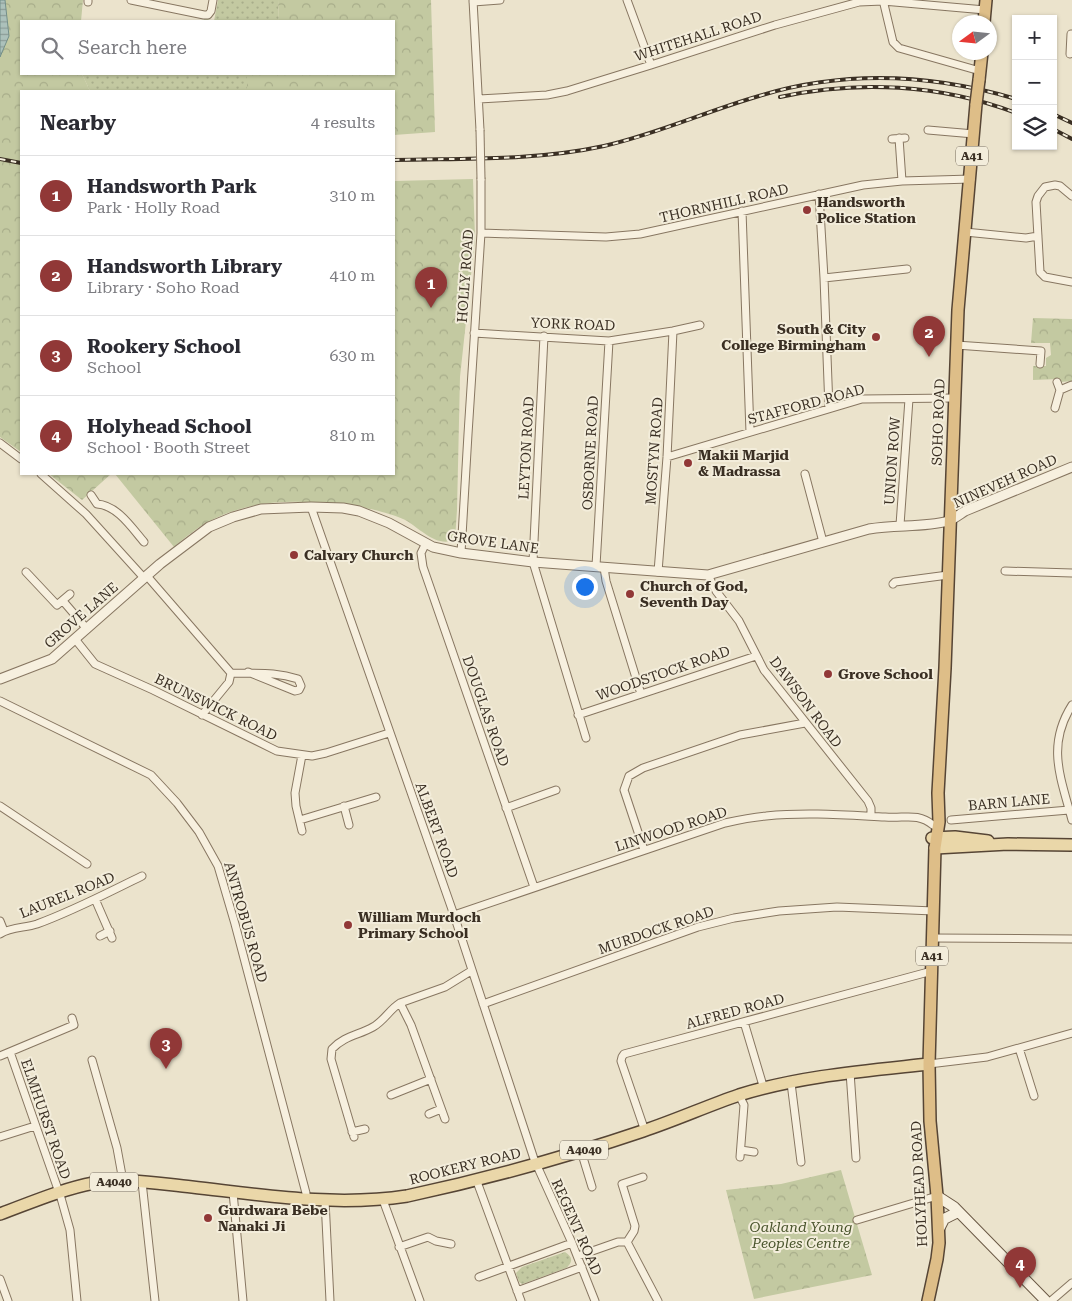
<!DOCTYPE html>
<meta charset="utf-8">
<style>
body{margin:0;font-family:"Roboto Serif",serif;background:#f2f2f3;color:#2b2b33}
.controls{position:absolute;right:15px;top:15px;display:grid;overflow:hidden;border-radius:0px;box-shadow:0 1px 4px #0004}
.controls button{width:45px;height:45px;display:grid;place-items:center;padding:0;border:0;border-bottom:1px solid #e1e1e2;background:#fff;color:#2b2b33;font:25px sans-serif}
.compass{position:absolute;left:952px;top:15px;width:45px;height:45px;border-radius:50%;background:#fff;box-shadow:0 1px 4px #0004;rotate:255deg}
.you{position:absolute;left:584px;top:586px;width:18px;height:18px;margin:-12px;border:4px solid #fff;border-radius:50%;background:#1a73e8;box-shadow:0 0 0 8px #1a73e833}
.badge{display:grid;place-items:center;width:32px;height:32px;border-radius:50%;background:#913837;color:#fff;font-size:16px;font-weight:700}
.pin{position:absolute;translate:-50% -41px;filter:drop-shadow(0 1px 2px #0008)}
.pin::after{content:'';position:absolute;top:26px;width:18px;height:15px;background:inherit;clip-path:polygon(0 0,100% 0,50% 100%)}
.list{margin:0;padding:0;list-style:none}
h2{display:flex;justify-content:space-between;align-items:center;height:65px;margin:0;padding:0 20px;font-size:21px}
h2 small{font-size:16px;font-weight:400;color:#7c7c81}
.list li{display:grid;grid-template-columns:32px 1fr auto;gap:15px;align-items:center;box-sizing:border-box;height:80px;padding:0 20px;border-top:1px solid #e1e1e2}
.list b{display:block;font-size:19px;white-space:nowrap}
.list p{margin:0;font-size:16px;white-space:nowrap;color:#7c7c81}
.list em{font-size:16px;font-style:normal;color:#7c7c81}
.icon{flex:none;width:28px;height:28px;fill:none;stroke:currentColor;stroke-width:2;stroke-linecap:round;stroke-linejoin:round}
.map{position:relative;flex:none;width:1072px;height:1301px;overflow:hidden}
.search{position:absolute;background:#fff;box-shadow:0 1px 4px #0004;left:20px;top:20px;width:375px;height:55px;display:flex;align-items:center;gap:12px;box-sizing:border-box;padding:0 18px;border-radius:0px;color:#7c7c81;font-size:19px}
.panel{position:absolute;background:#fff;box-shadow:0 1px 4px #0004;left:20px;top:90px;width:375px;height:385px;border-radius:0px}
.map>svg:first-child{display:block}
.grass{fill:url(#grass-dots)}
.forest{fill:url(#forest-crowns)}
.water{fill:url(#water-rules);stroke:#738f89}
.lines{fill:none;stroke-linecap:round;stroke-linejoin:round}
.minor-casing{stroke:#877661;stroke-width:9}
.tertiary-casing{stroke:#877661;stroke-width:11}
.secondary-casing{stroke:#6a5844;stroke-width:12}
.primary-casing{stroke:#564535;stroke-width:14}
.trunk-casing{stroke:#564535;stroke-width:14}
.minor{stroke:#f7f0df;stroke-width:7}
.tertiary{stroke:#f7f0df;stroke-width:9}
.secondary{stroke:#f7f0df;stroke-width:10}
.primary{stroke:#ead7a9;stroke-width:11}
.trunk{stroke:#debe88;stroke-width:11}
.rail-casing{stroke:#3a2f23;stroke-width:4}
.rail{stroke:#f3eddb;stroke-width:2;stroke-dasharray:5.5;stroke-linecap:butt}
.minor-bridge-casing{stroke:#877661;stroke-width:9;stroke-linecap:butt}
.trunk-bridge-casing{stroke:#564535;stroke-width:14;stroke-linecap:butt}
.minor-bridge{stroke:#f7f0df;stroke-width:7}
.trunk-bridge{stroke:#debe88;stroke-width:11}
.poi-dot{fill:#913837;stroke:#f3eddb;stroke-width:2}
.labels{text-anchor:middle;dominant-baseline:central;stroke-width:4;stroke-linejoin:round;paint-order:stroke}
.shield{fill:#f3eddb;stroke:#72685a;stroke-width:1}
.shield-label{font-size:12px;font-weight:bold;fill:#3a2f23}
.street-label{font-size:14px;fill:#3a2f23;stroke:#f3eddb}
.poi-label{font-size:14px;font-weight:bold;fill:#3a2f23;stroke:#f3eddb;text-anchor:start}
.park-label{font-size:14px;font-style:italic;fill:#49542c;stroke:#f3eddb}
</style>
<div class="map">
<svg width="1072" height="1301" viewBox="0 0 1072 1301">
<defs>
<pattern id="grass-dots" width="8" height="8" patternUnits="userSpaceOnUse" patternTransform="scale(1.25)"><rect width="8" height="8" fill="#c3c9a1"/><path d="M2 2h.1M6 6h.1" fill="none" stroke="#a8ad8a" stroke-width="1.8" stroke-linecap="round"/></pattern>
<pattern id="forest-crowns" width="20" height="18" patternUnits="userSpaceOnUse" patternTransform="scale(1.25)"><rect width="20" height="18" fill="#c3c9a1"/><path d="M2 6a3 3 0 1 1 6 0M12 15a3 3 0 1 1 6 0" fill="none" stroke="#a8ad8a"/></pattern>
<pattern id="water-rules" width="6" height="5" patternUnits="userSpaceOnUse" patternTransform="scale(1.25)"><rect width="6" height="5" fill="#acc1bb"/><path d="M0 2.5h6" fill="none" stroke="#8d9d98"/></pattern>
</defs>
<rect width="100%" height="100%" fill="#ebe3cc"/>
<path class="grass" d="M218,0h60l1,21h-75v-3l10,3z
M82,74h165v17h-157z
M565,1252c8,5 8,10 1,16l-38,14 -6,2 -3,-2 -3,-9 6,-6z"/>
<path class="forest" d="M0,0h83l-2,21h-60v53h61l8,17h-69v361l-21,-15z
M278,0h153l4,132 -41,3v-44h-147v-17h147v-53h-115z
M473,179l2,59 -15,139 -3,133 -2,29c-16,10 -35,-10 -48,-18 -7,-4 -17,-7 -25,-9 -15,-5 -32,-6 -49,-8 -48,-5 -93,-3 -135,24 -9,6 -17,13 -24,19l-59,-73h279v-293z
M1033,318l39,1v62l-11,1 -2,-3 -26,1v-14h13v-8l5,-3 -1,-12h-19z
M49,474h62l-29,26z
M841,1170l31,105 -118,24 -28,-109 55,-6z"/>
<path class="water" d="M0,0h5l4,36 -9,21z"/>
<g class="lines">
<defs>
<path id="minor" d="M131,0l73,15h4l3,-4 2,-11
M473,0l7,130
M627,0l24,65
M883,0l10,42 6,6 81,23
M88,2v-2
M473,2l27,-2
M1070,54l1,-20
M479,99l68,-4 20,-4 84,-26 124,-40 84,-23 24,-1 102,9
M928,130l46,4
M899,138l3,43
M892,139l13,-1
M819,194l5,84 5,130
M1072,196l-12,-10 -5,-1 -10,2 -7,9 -2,6 4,70 5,5 27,5
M742,211l8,221
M965,232l61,6 12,-2
M481,233l125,4 34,-3 223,-49 39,-4 69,-2
M824,278l83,-9
M474,333l135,8 64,-10 27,-6
M544,336l-11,226 53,176
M956,345l85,6 -1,13
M1060,390l12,-5
M1055,408l5,-18 -3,-8
M0,443l21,16
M667,457l195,-58 92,-1
M41,474l45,40 58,64
M805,474l18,68
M91,495l6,9c20,1 35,24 47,38
M311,507l143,408 80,244 38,84 23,58
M900,525l9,-126
M426,543l-5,10 2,14 111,320
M461,553l7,-119 13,-201v-54
M596,566l13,-225
M604,567l2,14 35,113
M1005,571l67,2
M26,572l31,33 13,-11
M658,572l9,-115 6,-126
M708,575l8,16 23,30 25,49 104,131 3,7v8
M147,576l84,97
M893,584l2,-2 53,-7
M63,601l24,28
M75,639l20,25 58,26 124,61 35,5 14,-3 63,-20
M231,673c24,1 43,-2 67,6l3,7 -2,4 -4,1 -47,-19
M0,701l151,74 26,28 22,29 19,34 17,58 71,269v6
M1072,705c-26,41 -11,73 0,115
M202,715l27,-33 2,-9
M578,715l178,-59
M302,755l-7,38 1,13 6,25
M0,806l87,58
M344,806l5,19
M506,808l50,-18
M300,820l76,-23
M951,820l118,-10
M644,850l-20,-60 5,-14 14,-8 97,-33 65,-12
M95,899l17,39
M454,915l271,-92c13,-3 27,-6 41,-7 40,-4 79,-1 119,1 19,2 32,-5 48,8
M0,921l4,10
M0,934c10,-7 25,-6 37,-10 36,-13 70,-31 105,-48
M100,936l10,-5
M933,938l139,1
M400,1003l11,22 34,94
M483,1004l215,-77 36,-9 45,-7 58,-4 97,4
M744,1022l20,67
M1019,1048l15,48
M10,1052l51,146 9,32 7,71
M0,1056l74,-31 -2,-7
M92,1060l25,88 6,33
M929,1064l58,-7 85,-24
M850,1072l6,86
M791,1083l10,79
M391,1095l40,-16
M739,1095l5,10 -4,52
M429,1114l12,-5
M645,1131l-24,-70 1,-4 2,-3 308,-83
M352,1132l13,-3
M0,1137l35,-11
M354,1137l-23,-78 1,-10c12,-13 27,-14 41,-22 11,-6 17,-18 27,-24l45,-16 26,-16
M741,1150l13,2
M581,1151l11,36
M476,1179l45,122
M142,1182l13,119
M233,1192l10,109
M325,1200l5,101
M383,1200l37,101
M857,1220l80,-24
M627,1242l7,-11 1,-5 -13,-42 21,-7
M399,1247l29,-10 8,4 15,3
M578,1256l40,-14h9l31,59
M479,1277l93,-34
M0,1279l8,22
M517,1291l65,-24
M1051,1301l21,-18"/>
<path id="tertiary" d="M0,679l52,-20 108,-95 49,-37 24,-10 28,-8 50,-2 32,1 16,3 30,12 44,24 28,6 72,9 175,13 161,-46c26,-5 54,-1 79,-8 6,-2 12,-7 17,-10l107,-44"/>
<path id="secondary" d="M937,1196l17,11 92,94
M939,1229l5,-10 14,-7"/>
<path id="primary" d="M932,838l23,-1 33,4
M935,848l73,-4 64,1
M0,1214c30,-11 62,-25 94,-31 32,-6 66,1 98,4 71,8 143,20 215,9 79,-17 159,-39 236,-65 33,-11 64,-25 96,-36 61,-19 126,-24 190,-31"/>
<path id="trunk" d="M984,22l2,-22
M979,80l3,-28
M928,1301l9,-42 2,-16 -2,-47 -7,-75 -1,-57 6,-216 4,-26 -1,-29 7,-125 13,-358 18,-206"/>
</defs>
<use href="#minor" class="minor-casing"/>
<use href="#tertiary" class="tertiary-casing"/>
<use href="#secondary" class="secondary-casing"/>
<use href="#primary" class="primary-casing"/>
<use href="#trunk" class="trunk-casing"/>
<use href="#minor" class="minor"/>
<use href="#tertiary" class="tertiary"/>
<use href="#secondary" class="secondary"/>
<use href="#primary" class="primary"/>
<use href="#trunk" class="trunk"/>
<defs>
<path id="rail" d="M780,97c78,-17 160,-13 236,16
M1053,114l19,9
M1053,129l19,10
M0,159l21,4
M394,160c70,-2 141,1 210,-14 53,-12 103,-35 155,-50 85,-26 173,-22 257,3"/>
</defs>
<use href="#rail" class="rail-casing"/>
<use href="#rail" class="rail"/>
<defs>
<path id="minor-bridge" d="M480,130l1,49"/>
<path id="trunk-bridge" d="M976,104l3,-24"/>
</defs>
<use href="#minor-bridge" class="minor-bridge-casing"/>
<use href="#trunk-bridge" class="trunk-bridge-casing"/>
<use href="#minor-bridge" class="minor-bridge"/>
<use href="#trunk-bridge" class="trunk-bridge"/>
</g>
<g class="poi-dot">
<circle cx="807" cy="210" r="5"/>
<circle cx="876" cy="337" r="5"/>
<circle cx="688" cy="463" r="5"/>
<circle cx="294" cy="555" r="5"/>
<circle cx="630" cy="594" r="5"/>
<circle cx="828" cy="674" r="5"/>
<circle cx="348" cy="925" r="5"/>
<circle cx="208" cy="1218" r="5"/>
</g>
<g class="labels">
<g class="shield">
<rect x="956" y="146.5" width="32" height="19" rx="4"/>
<rect x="916" y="946.5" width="32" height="19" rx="4"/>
<rect x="560" y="1140.5" width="48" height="19" rx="4"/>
<rect x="90" y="1172.5" width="48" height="19" rx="4"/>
</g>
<g class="shield-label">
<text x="972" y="156">A41</text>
<text x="932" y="956">A41</text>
<text x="584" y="1150">A4040</text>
<text x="114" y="1182">A4040</text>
</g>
<g class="street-label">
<text transform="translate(698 36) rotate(-18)">WHITEHALL ROAD</text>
<text transform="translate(724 203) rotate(-13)">THORNHILL ROAD</text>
<text transform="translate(465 276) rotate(-86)">HOLLY ROAD</text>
<text transform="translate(573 324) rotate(2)">YORK ROAD</text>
<text transform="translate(806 404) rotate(-15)">STAFFORD ROAD</text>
<text transform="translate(938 422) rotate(-88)">SOHO ROAD</text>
<text transform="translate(526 448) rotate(-87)">LEYTON ROAD</text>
<text transform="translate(654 451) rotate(-86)">MOSTYN ROAD</text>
<text transform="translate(590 453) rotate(-87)">OSBORNE ROAD</text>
<text transform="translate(892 461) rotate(-86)">UNION ROW</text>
<text transform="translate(1005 481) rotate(-24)">NINEVEH ROAD</text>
<text transform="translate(493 542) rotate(8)">GROVE LANE</text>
<text transform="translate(81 615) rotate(-41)">GROVE LANE</text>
<text transform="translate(663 673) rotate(-19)">WOODSTOCK ROAD</text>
<text transform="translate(806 702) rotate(53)">DAWSON ROAD</text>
<text transform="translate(216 707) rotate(26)">BRUNSWICK ROAD</text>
<text transform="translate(486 711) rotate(71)">DOUGLAS ROAD</text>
<text transform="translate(1009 802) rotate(-5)">BARN LANE</text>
<text transform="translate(671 829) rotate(-18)">LINWOOD ROAD</text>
<text transform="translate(437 830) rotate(70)">ALBERT ROAD</text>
<text transform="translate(67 895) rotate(-22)">LAUREL ROAD</text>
<text transform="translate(246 922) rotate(74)">ANTROBUS ROAD</text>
<text transform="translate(656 930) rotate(-19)">MURDOCK ROAD</text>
<text transform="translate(735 1011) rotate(-15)">ALFRED ROAD</text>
<text transform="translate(46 1119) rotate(71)">ELMHURST ROAD</text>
<text transform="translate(465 1166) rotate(-14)">ROOKERY ROAD</text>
<text transform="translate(919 1184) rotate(-93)">HOLYHEAD ROAD</text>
<text transform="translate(577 1227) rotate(66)">REGENT ROAD</text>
</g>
<g class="poi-label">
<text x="817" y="202">Handsworth<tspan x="817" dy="16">Police Station</tspan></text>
<text x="866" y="329" text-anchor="end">South &amp; City<tspan x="866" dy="16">College Birmingham</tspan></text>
<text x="698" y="455">Makii Marjid<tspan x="698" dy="16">&amp; Madrassa</tspan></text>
<text x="304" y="555">Calvary Church</text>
<text x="640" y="586">Church of God,<tspan x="640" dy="16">Seventh Day</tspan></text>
<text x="838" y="674">Grove School</text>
<text x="358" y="917">William Murdoch<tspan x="358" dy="16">Primary School</tspan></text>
<text x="218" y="1210">Gurdwara Bebe<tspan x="218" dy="16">Nanaki Ji</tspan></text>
</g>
<g class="park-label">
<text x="801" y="1227">Oakland Young<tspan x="801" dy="16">Peoples Centre</tspan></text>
</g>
</g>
</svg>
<div class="controls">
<button>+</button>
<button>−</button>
<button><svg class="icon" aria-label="layers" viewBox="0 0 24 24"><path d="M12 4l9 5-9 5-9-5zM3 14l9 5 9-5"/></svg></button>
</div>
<svg class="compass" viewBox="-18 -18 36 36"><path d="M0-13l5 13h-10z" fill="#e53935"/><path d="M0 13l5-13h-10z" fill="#7c7c81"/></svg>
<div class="you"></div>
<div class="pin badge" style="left:431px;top:308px">1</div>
<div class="pin badge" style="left:929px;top:357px">2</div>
<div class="pin badge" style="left:166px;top:1069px">3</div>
<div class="pin badge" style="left:1020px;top:1288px">4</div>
<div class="search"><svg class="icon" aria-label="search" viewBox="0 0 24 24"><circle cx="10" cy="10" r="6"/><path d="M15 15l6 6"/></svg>Search here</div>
<section class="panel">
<h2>Nearby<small>4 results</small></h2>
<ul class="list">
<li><span class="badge">1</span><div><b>Handsworth Park</b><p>Park · Holly Road</p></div><em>310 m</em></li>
<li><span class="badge">2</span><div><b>Handsworth Library</b><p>Library · Soho Road</p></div><em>410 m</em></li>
<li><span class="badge">3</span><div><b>Rookery School</b><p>School</p></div><em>630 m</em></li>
<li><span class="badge">4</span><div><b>Holyhead School</b><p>School · Booth Street</p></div><em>810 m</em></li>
</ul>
</section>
</div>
